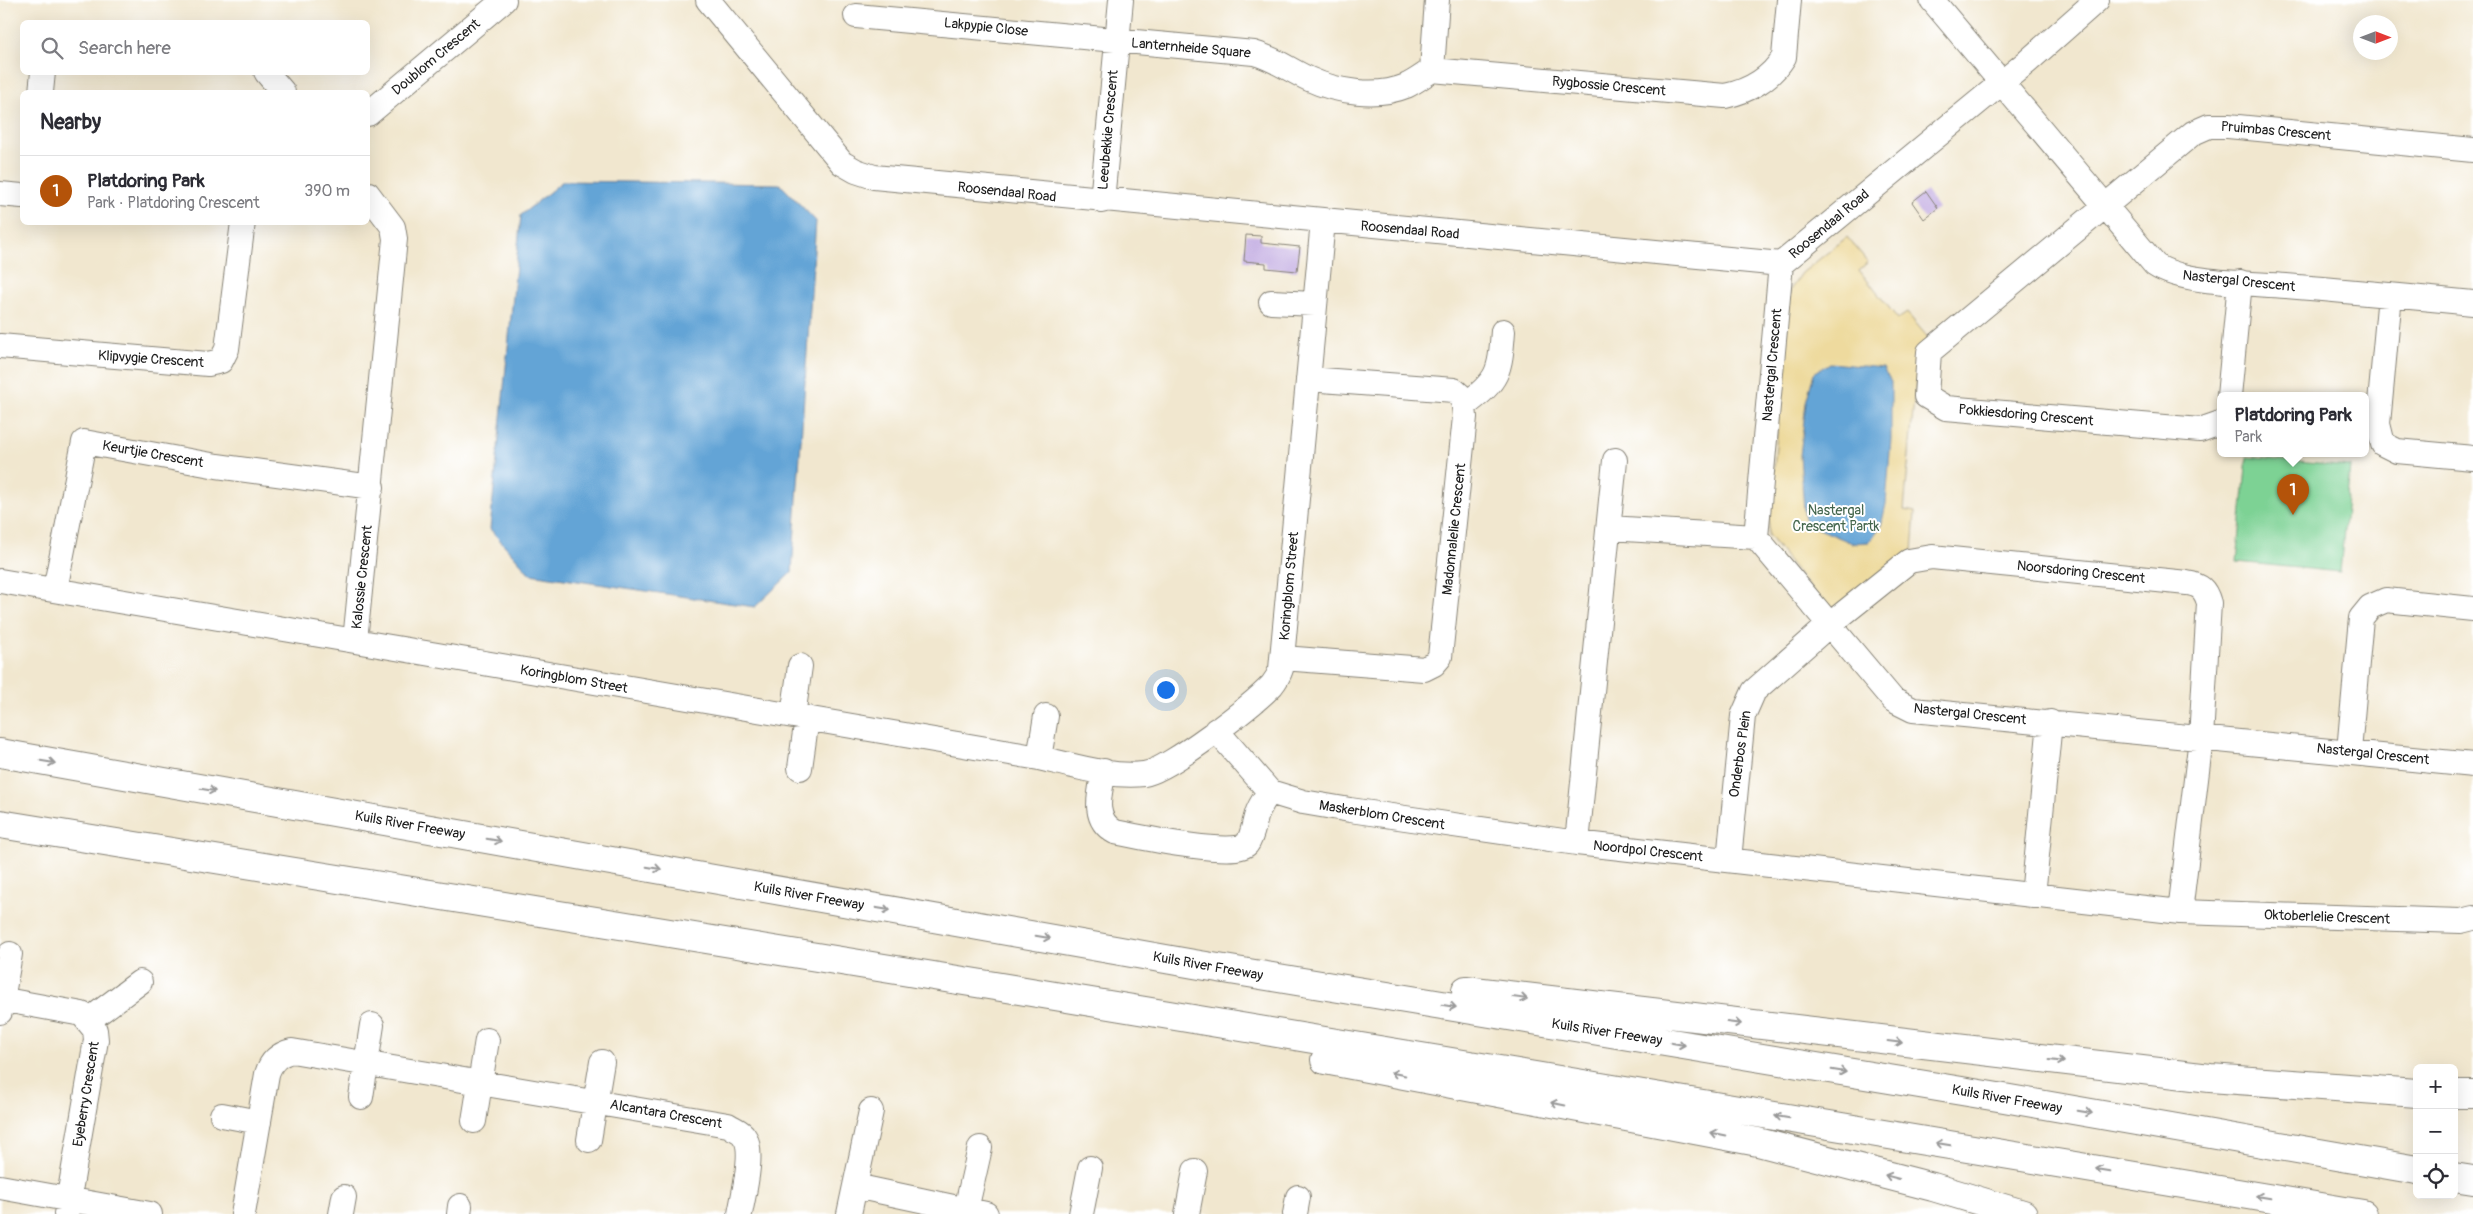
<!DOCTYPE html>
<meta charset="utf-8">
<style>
body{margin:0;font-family:Pangolin,sans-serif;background:#f2f2f3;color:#2b2b33}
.controls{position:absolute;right:15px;bottom:15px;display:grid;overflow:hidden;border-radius:8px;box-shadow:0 5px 20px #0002}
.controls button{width:45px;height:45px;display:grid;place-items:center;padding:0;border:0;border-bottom:1px solid #e1e1e2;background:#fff;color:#2b2b33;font:25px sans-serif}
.compass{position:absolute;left:2353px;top:15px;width:45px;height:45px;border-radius:50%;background:#fff;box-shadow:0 5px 20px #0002;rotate:90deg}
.you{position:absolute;left:1165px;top:689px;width:18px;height:18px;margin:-12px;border:4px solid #fff;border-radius:50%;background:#1a73e8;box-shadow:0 0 0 8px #1a73e833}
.badge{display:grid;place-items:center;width:32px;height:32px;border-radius:50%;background:#b45309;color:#fff;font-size:16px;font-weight:700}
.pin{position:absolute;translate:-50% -41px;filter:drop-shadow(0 1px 2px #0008)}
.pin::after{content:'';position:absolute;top:26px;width:18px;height:15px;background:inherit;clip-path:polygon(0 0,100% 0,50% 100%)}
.popup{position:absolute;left:2217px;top:392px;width:152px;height:65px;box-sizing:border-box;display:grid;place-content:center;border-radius:8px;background:#fff;filter:drop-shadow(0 1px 4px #0005);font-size:16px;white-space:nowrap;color:#7c7c81}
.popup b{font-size:19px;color:#2b2b33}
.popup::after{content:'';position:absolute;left:50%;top:100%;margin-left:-10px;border:10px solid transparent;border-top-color:#fff}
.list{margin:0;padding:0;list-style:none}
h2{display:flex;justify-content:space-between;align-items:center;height:65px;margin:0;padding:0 20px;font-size:21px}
h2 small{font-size:16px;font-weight:400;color:#7c7c81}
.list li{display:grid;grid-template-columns:32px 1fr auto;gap:15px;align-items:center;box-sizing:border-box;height:70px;padding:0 20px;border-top:1px solid #e1e1e2}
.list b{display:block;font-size:19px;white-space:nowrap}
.list p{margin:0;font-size:16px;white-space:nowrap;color:#7c7c81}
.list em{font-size:16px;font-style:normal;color:#7c7c81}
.icon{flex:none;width:28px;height:28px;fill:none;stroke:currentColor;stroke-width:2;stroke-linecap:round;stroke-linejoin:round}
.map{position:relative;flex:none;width:2473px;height:1214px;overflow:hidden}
.search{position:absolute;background:#fff;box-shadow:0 5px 20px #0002;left:20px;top:20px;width:350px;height:55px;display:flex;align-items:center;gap:12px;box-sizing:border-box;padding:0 18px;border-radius:8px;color:#7c7c81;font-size:19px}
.panel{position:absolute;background:#fff;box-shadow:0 5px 20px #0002;left:20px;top:90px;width:350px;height:135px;border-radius:8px}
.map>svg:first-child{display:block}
.green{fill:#7dd294;stroke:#4c7758}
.sand{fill:#eeda9e;stroke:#857b5d}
.water{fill:#63a4d6;stroke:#406079}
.building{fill:#c1aae1}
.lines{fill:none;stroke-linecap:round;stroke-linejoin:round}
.street-casing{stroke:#868276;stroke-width:26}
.highway-casing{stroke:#868276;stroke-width:30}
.street{stroke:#fff;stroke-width:24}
.highway{stroke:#fff;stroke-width:28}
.oneway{stroke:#999}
.labels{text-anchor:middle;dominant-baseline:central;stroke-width:4;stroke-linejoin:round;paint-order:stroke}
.street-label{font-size:14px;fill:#1c1c1c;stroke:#fff}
.park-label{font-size:14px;fill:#43654c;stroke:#fff}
</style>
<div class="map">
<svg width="2473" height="1214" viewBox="0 0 2473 1214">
<rect width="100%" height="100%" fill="#fff"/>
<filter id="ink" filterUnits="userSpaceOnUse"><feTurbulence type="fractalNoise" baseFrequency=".02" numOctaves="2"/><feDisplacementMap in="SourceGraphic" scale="10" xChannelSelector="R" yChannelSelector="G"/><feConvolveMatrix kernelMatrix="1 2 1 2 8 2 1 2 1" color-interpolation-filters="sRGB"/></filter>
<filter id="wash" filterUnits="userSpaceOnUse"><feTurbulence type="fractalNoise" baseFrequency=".0096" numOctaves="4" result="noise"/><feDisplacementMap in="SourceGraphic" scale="20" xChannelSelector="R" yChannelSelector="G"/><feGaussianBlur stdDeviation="1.12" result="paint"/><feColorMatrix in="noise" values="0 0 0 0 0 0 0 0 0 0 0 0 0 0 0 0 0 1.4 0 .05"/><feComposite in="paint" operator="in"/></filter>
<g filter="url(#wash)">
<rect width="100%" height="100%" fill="#f1e7cf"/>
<path class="green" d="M2247,457l103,10 -10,105 -103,-10z"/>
<path class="sand" d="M1847,237l21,25 -9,8 39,49 9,-6 24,28 -16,48 -11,121 11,2 -3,40 -70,55 -15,2 -59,-74 22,-245 12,-17z"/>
<path class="water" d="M563,181l217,3 36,37 -24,351 -37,35 -225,-33 -40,-45 31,-314z
M1830,363l53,5 8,14v57l-5,65 -5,22 -12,16 -17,1 -47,-20 -5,-67 6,-54 8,-29z"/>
<g id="blocks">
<path class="building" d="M1926,191l12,17 -14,11 -12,-17z
M1246,235l15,1v7l39,4 -3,24 -31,-3v-5l-22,-2z"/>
</g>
</g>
<g filter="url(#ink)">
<use href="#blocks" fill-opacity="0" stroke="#868276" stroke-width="1"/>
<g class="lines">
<defs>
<path id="street" d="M708,0l134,163 14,8 18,6 907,87 246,-202 70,-62
M1932,0l223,265c29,19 95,18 131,21 62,5 125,11 187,17
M856,16l398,37c22,6 35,17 55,26 28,13 68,19 97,7 9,-4 18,-11 26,-16
M1432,70l293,26c24,-5 46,-18 59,-39l5,-57
M1432,70l5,-70
M266,72l17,20
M41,92l2,-20
M368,114l136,-114
M0,194l22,2
M1102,201l19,-201
M1781,264l-25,273 137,163 20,10 560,55
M2390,295l-12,129 5,20 14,7 76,7
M1271,302l44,2
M0,346l208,18 13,-3 6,-12 16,-127
M2229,396l11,-114
M1465,405c34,-25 35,-33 38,-74
M2220,423l-20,7 -254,-22 -20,-12 3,-44 264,-219 16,-7h19l245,24
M1609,528l147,9
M0,581l355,60 40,-402 -2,-12 -25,-33
M55,590l29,-148 133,24 155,21
M355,641l684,117c33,7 71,20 105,16 24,-3 109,-69 128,-89 4,-5 7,-10 9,-16l42,-448
M1283,658l141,11 10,-5 6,-7 25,-240 -2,-19 -9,-8 -146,-11
M793,716l7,-50
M1216,730l54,62 33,10 47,8 227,33 603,69 281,9 12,-3
M2349,751l12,-133 9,-11 16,-7 87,9
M1039,758l7,-42
M800,768l7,-50
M1104,771c-4,22 -13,48 11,61 20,4 120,26 132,12 6,-8 7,-23 11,-33 3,-7 7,-13 12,-19
M1577,843l38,-383
M1729,860l14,-144 11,-25 75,-66 80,-64 23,-4 255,26c13,2 18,6 22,20l-8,135 -21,174
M2033,896l17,-174
M0,999l82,15 13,16 1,10 -30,174
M0,1012l10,-58
M89,1020l51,-38
M361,1097l11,-72
M222,1115l37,7
M474,1121l13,-81
M589,1140l13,-78
M855,1186l16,-75
M0,1187l150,27
M966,1210l14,-62
M243,1214l24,-140c4,-13 12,-20 25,-23l436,74c4,3 13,6 16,11 11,14 -1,61 -4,78
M341,1214l3,-17
M459,1214l1,-8
M849,1214l6,-28 131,28
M1081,1214l9,-46
M1187,1214l8,-43
M1295,1214l3,-17"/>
<path id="highway" d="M0,753l1194,211 810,134 413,72
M0,824l1013,165 1350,225
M1466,990l744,88 207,15
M1325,1060l433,82 175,45 90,27
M2454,1094h19
M2454,1177l19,3"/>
</defs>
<use href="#street" class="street-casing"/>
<use href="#highway" class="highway-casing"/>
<use href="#street" class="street"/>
<use href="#highway" class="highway"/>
</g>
<defs><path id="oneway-shaft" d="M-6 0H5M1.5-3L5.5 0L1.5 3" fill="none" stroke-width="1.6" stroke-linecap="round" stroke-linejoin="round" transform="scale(1.25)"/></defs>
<g class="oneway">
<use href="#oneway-shaft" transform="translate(48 762) rotate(10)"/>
<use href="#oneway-shaft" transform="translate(208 790) rotate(10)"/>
<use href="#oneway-shaft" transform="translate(494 840) rotate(10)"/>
<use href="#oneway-shaft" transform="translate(654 868) rotate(10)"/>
<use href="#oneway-shaft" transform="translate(883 909) rotate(10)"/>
<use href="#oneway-shaft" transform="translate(1043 937) rotate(10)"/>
<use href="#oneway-shaft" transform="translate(1520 998) rotate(8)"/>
<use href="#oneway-shaft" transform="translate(1449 1006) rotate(9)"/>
<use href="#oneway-shaft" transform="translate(1734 1023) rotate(7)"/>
<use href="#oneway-shaft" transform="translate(1895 1042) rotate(7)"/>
<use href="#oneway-shaft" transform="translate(1678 1044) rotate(9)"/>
<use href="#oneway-shaft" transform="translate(2057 1061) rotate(7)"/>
<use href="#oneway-shaft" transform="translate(1839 1071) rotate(9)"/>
<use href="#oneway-shaft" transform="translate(1398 1074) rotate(-169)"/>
<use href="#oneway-shaft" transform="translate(1558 1104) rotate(-169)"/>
<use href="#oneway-shaft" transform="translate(2085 1112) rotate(10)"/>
<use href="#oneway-shaft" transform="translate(1782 1117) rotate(-171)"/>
<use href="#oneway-shaft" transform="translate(1718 1134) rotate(-169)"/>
<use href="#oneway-shaft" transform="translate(1943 1144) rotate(-171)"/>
<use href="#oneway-shaft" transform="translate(2103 1170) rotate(-170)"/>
<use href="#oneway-shaft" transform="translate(1892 1177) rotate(-165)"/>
<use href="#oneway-shaft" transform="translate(2263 1197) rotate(-170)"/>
</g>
</g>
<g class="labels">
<g class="street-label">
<text transform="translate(986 27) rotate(6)">Lakpypie Close</text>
<text transform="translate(1191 48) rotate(5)">Lanternheide Square</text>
<text transform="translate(436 57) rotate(-40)">Doublom Crescent</text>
<text transform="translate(1609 86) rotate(5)">Rygbossie Crescent</text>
<text transform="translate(1108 130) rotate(-85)">Leeubekkie Crescent</text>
<text transform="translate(2276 131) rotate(5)">Pruimbas Crescent</text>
<text transform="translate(1007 192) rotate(6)">Roosendaal Road</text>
<text transform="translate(1829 224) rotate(-40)">Roosendaal Road</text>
<text transform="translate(1410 230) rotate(5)">Roosendaal Road</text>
<text transform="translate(2239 281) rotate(6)">Nastergal Crescent</text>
<text transform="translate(151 359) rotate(4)">Klipvygie Crescent</text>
<text transform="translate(1772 365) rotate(-85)">Nastergal Crescent</text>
<text transform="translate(2026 415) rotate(5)">Pokkiesdoring Crescent</text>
<text transform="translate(153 454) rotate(10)">Keurtjie Crescent</text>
<text transform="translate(1454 529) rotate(-84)">Madonnalelie Crescent</text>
<text transform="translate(2081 572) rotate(6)">Noorsdoring Crescent</text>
<text transform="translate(362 577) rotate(-84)">Kalossie Crescent</text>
<text transform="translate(1289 586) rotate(-85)">Koringblom Street</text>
<text transform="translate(574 679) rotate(10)">Koringblom Street</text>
<text transform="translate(1970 714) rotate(6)">Nastergal Crescent</text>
<text transform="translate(1740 754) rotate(-82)">Onderbos Plein</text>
<text transform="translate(2373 754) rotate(6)">Nastergal Crescent</text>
<text transform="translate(1382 815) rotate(9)">Maskerblom Crescent</text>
<text transform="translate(410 825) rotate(10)">Kuils River Freeway</text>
<text transform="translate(1648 851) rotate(6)">Noordpol Crescent</text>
<text transform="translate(809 896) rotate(10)">Kuils River Freeway</text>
<text transform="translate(2327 917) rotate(2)">Oktoberlelie Crescent</text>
<text transform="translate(1208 966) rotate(10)">Kuils River Freeway</text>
<text transform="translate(1607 1032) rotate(9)">Kuils River Freeway</text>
<text transform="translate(86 1094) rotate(-81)">Eyeberry Crescent</text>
<text transform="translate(2007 1099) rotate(10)">Kuils River Freeway</text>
<text transform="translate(666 1114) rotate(10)">Alcantara Crescent</text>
</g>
<g class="park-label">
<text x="1836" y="510">Nastergal<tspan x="1836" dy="16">Crescent Partk</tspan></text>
</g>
</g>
</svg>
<div class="controls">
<button>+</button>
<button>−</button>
<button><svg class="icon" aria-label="locate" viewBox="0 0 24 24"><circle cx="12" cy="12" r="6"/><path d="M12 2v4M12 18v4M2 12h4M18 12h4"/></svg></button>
</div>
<svg class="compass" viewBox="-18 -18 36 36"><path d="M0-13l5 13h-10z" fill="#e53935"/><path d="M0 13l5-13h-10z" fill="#7c7c81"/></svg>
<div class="you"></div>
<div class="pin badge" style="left:2293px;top:515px">1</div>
<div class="popup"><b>Platdoring Park</b>Park</div>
<div class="search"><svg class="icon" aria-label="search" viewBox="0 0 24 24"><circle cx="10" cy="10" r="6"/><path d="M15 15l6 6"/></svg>Search here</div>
<section class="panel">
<h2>Nearby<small></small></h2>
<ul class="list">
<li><span class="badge">1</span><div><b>Platdoring Park</b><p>Park · Platdoring Crescent</p></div><em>390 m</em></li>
</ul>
</section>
</div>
